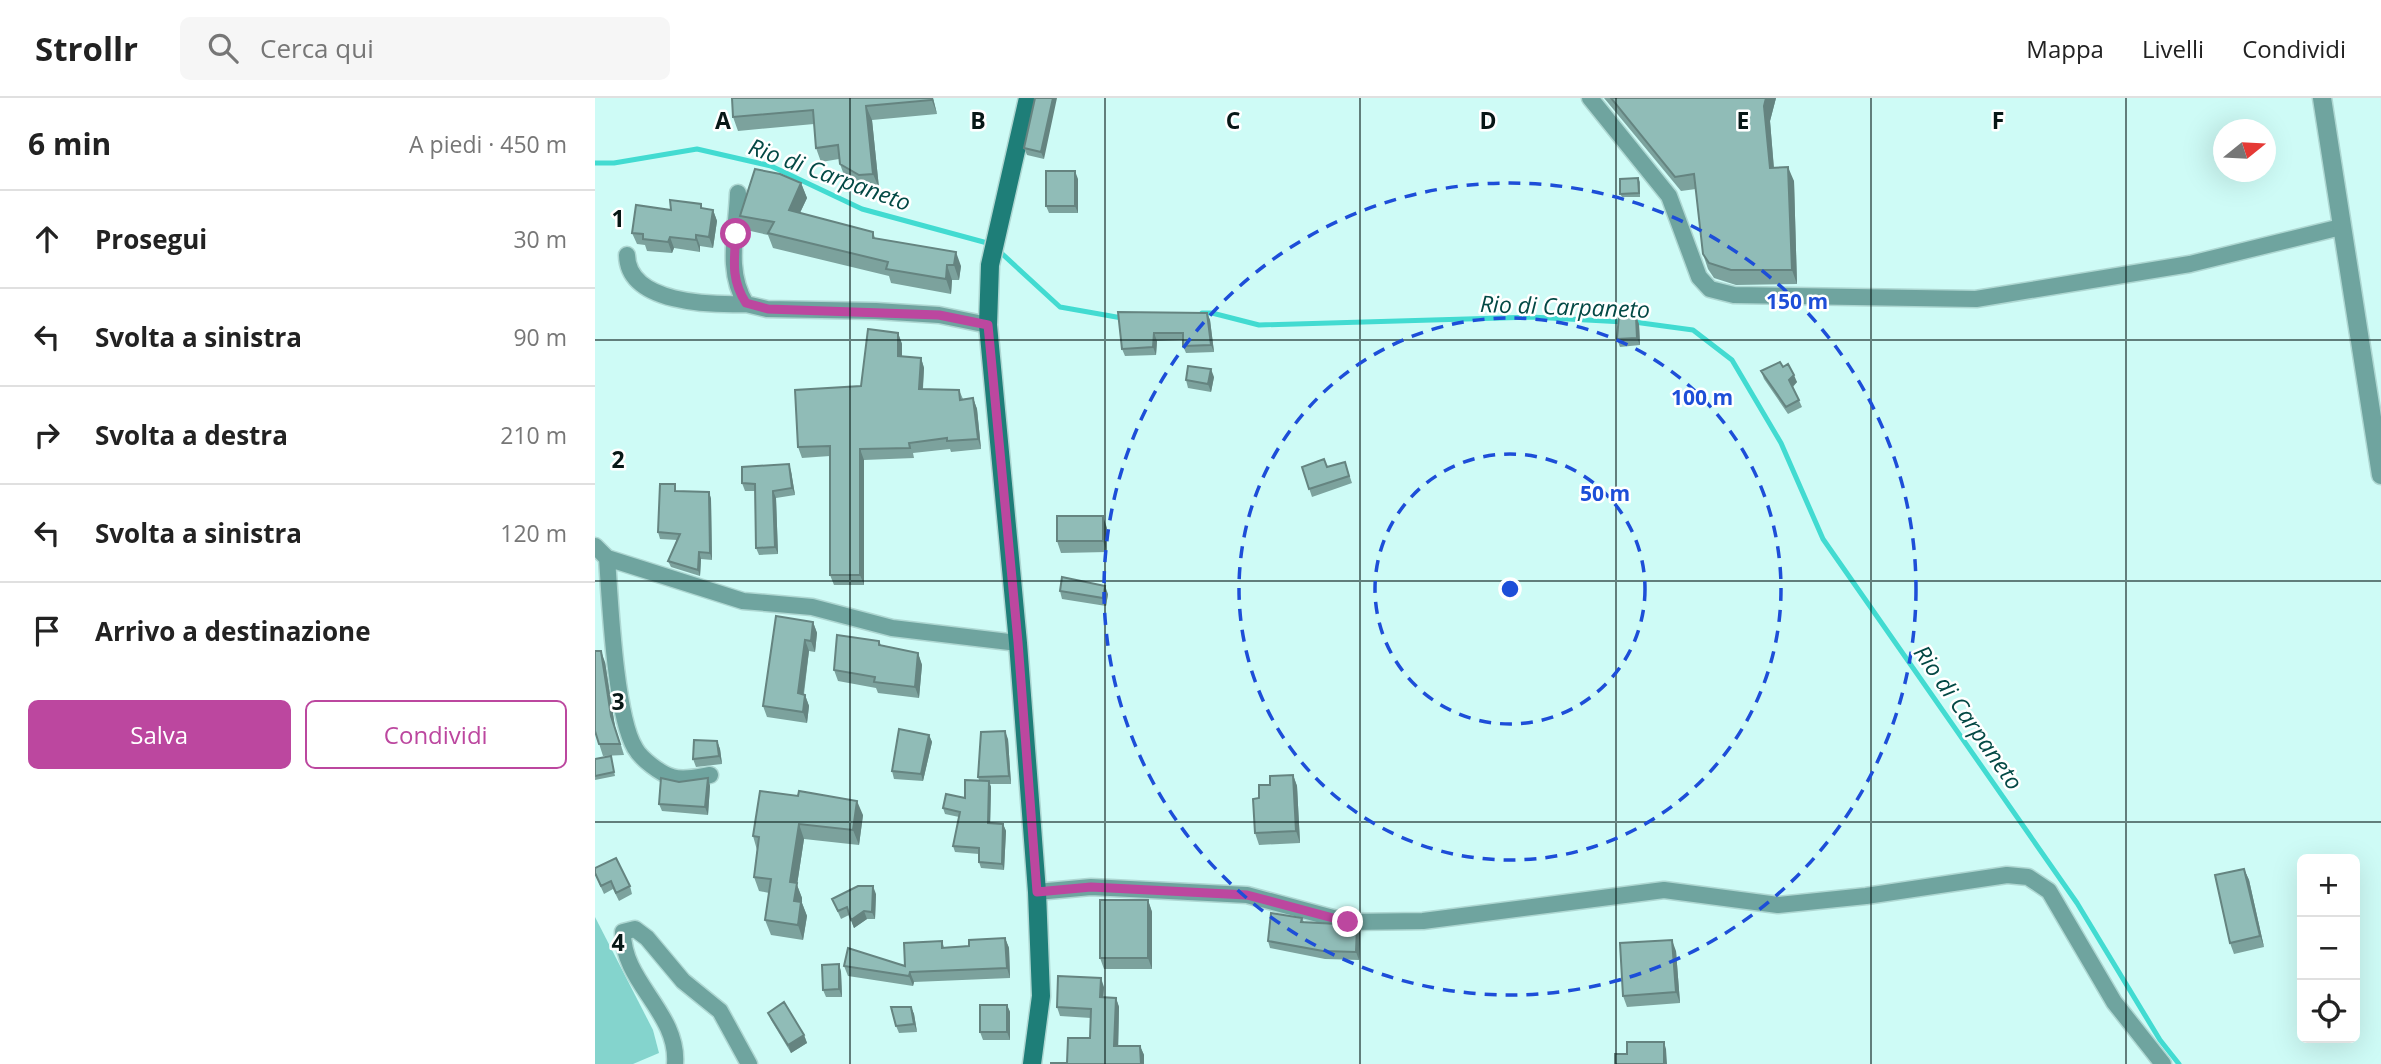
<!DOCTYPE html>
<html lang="it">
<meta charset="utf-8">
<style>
body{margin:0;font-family:"Open Sans",sans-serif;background:#f6f6f6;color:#222}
.controls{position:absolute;right:21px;bottom:21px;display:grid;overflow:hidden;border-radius:10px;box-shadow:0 7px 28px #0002}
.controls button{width:63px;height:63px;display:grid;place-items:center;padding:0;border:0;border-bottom:2px solid #e0e0e0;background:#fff;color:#222;font:35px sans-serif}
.compass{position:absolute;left:1618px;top:21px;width:63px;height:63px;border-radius:50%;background:#fff;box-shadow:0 7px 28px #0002;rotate:72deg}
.stop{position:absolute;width:21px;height:21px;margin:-16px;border:5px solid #bc479f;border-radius:50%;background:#fff}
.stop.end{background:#bc479f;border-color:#fff;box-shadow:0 2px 7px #0008}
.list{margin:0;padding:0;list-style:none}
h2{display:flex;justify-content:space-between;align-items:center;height:91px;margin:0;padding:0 28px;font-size:30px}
h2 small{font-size:23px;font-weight:400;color:#767676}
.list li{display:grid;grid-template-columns:46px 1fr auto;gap:21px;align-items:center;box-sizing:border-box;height:98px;padding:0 28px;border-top:2px solid #e0e0e0}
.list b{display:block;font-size:26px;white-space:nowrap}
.list em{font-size:23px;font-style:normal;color:#767676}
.actions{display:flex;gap:14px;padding:21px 28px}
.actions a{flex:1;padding:16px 0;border:2px solid #bc479f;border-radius:10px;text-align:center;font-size:24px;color:#bc479f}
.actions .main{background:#bc479f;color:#fff}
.icon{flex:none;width:38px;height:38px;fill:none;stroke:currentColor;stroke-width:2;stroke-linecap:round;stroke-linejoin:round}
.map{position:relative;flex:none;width:1786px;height:966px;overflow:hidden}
header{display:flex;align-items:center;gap:42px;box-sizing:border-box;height:98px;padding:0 35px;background:#fff;border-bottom:2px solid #e0e0e0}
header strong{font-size:33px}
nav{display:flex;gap:38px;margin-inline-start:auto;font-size:24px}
.search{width:490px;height:63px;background:#f6f6f6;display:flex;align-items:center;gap:18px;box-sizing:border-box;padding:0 24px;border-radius:10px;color:#767676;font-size:26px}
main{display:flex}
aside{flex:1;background:#fff}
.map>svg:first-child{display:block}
.green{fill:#84d4cd}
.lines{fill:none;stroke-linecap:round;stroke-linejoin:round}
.stream{stroke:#42dbd1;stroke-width:5}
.minor-casing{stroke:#aed7d2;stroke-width:19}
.tertiary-casing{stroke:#aed7d2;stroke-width:21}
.secondary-casing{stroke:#aed7d2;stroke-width:21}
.minor{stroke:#6fa49f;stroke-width:16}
.tertiary{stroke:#6fa49f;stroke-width:18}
.secondary{stroke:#1e7e78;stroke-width:18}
.wall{fill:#7ca29d}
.shaded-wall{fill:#658480}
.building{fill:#90bcb7;stroke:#658480;stroke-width:2}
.route{stroke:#bc479f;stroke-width:9}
.grid{fill:none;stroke:#071716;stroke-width:2;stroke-opacity:0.55}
.ring{fill:none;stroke:#1d4ed8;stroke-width:3.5;stroke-dasharray:12 9}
.labels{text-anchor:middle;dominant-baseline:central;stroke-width:5;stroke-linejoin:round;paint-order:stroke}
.water-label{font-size:23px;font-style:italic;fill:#034945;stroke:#fff}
.grid-label{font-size:23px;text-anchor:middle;font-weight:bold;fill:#071716;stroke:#fff;stroke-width:5;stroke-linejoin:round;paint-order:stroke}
.centre{fill:#1d4ed8;stroke:#fff;stroke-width:3.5}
.ring-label{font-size:21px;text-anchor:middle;font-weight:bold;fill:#1d4ed8;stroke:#fff;stroke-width:5;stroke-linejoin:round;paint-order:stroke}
</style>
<header>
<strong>Strollr</strong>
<div class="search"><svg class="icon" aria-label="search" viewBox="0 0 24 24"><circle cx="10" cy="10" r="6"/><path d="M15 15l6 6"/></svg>Cerca qui</div>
<nav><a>Mappa</a><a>Livelli</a><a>Condividi</a></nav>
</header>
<main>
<aside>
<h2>6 min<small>A piedi · 450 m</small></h2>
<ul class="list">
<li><svg class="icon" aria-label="ahead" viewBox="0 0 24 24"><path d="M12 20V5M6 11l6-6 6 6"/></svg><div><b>Prosegui</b></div><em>30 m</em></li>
<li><svg class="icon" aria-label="left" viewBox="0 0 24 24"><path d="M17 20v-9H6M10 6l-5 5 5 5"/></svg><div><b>Svolta a sinistra</b></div><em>90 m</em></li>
<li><svg class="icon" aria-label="right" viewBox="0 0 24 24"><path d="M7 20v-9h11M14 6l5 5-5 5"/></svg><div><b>Svolta a destra</b></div><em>210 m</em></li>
<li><svg class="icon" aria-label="left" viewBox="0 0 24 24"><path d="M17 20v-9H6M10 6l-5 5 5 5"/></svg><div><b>Svolta a sinistra</b></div><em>120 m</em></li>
<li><svg class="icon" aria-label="arrive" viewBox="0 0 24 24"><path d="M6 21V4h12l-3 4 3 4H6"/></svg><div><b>Arrivo a destinazione</b></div></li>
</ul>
<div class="actions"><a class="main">Salva</a><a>Condividi</a></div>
</aside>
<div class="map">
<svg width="1786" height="966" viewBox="0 0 1786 966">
<rect width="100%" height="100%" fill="#cefbf6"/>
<path class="green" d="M0,819l58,113 6,23 -26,11h-38z"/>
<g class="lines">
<path class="stream" d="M0,65h19l83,-14 74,17 91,43 129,35
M403,152l62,57 62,11
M607,215h10l47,12 272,-8 93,5
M1039,224l59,8 39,30 49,83 42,96 254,364 83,137 19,24"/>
<defs>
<path id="minor" d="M995,0l79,98 30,81 11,12 24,6 242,4 214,-35 151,-37
M143,95c-1,38 -13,77 8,111l21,5 109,2 63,4 49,10
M32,157c1,49 84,50 119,49
M0,448l12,12 136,43 69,6 80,21 126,15
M12,460c3,42 8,157 28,190 6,11 26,26 37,29 12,4 26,0 38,-2
M442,794l54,-5 156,8 101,27 75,-1 241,-31 114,15 88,-9 141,-21 21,2 21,14 65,111 49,62
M80,966c4,-51 -53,-82 -52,-132l12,-3 12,9 36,43 37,30 29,53"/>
<path id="tertiary" d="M1727,0l59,377"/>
<path id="secondary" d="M433,0l-38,167 -2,60 30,318 19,249 4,104 -9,68"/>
</defs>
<use href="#minor" class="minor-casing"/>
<use href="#tertiary" class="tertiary-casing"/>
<use href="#secondary" class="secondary-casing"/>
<use href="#minor" class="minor"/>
<use href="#tertiary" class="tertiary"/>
<use href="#secondary" class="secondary"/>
</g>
<path class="wall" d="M338,0l4,16 -65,6 7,68 -15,1 -19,-11 -5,-14 -1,-5 -18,3 -5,-14 -2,-24 -76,7 -5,-14z
M440,0l9,61 -17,-4 -3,-7z
M1009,0h172l-6,23 4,47 20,13 3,103 -61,1 -22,-7 -6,-9 -5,-15 -7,-65 -15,2z
M1043,80l2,4v15h-18l-2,-3z
M483,81v34h-29l-3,-7z
M206,85l6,15 -7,15 73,19 2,6 86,28 -2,14h-7l-1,14 -60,-11 -2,-7 -116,-28 -5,-13 -22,-5 -6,-14z
M108,110l10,2 4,11 -4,27 -13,-2v6l-26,-4 -2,5 -25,-2 -2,-6 -8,-1 -5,-11 39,-23z
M523,214l89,1 3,7 4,32 -28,1 -3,-7v-6l-26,1 -1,14 -31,1 -3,-7z
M1044,226l1,21 -20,2 -3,-8z
M303,235l4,11v12l19,2 3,10 -1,21 36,1 4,9 10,-1 4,11 4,40 -30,3 -1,-3 -37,4 1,5 -50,2v125h-30l-4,-10v-119l-28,2 -4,-11 63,-61z
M1188,269l14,15 -4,5 9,20 -14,7 -24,-35 -3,-8z
M619,279l-3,15 -23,-4 -2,-8z
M750,364l7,21 -40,14 -10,-30h25z
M196,373l4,24 -19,3 2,56 -19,1 -3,-7 -1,-57h-10l-3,-8z
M82,393l32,1 2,7 1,61 -11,-1 -1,17 -29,-9 -3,-6 9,-21 -17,-1 -2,-7z
M512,430v24l-46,1 -4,-12z
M465,493l48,3 -2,12 -44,-7z
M218,524l4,11 -2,19 -6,-1 -5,43 1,1 4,11 -2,17 -40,-6 -4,-11z
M284,543l2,4 37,8 4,12 -3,33 -41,-5 -2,-5 -38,-7 -4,-11z
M10,564l10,65 9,28 -21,1 -8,-25z
M334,637l3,7 -9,39 -29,-2 -2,-8z
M413,641l3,45h-21l1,3 -1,36 13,1 3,7 -2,39 -23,-2 -2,-6v-8l-24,-2 -2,-6 6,-29 -14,-3 -2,-6 22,-10 14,-18 -1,-3z
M122,643l3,8 2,15 -26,3 -3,-8z
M16,658l4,20 -20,4v-21z
M698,677l4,11 3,57 -41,2 -4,-12 4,-35z
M113,680l2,8 -2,29 -46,-4 -3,-7 20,-22z
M165,693l103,24 -4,30 -55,-6 -7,46 5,13v5l5,13 -4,24 -32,-5 -6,-15 4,-27 -10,-2 -5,-14 3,-27 -4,-14z
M1649,771l5,11 15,67 -30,7 -4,-11z
M0,776l35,12 2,8 -13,7 -6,-12 -9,5z
M281,796l-1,25h-8l-13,9 -5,-13 -8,4 -9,-20z
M553,802l4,12v57h-48l-4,-11z
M707,820l2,4 53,3 3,7 -1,28 -34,-1 -55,-11 -2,-7z
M410,840l4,10 1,30 -96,4 -1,4 -65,-10 -4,-10h61l37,-25 2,6 25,-1z
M1081,853l4,52 -53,4 -4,-11z
M244,866l2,8 1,25h-16l-3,-7z
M509,889l-1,10 13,1 3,9 -1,39h22l4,9v9h-93l16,-1 23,-25 1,-20 -31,-2 -3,-9z
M412,907l3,7v28h-27l-3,-8z
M316,909l3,7 3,18 -18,1 -3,-7z
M173,915l36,22 3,8 -16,10 -20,-33z"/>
<path class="shaded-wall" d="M336,0h2l4,16z
M458,0h4l-13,61 -3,-7z
M1171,0h10l-6,23 5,62 -5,-15 -6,-62z
M271,8l6,14 7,68 -6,-14z
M1193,69l6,14 3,103 -5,-14z
M480,73l3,8v34l-3,-7z
M206,85l6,15 -13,27 -5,-15z
M118,112l4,11 -4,27 -4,-11z
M101,137l4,11v6l-4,-12z
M75,139l4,11 -2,5 -4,-11z
M361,154l5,14 -2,14 -5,-15z
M352,167l5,15 -1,14 -5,-15z
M612,215l3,7 4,32 -3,-7z
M1041,218l3,8 1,21 -3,-7z
M303,235l4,11v22l-4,-10z
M559,235l3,8 -1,14 -3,-8z
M326,260l3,10 -2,31 -3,-10z
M616,271l3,8 -3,15 -3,-8z
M1199,277l3,7 -5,5 -3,-7z
M378,300l4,11 4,40 -3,-10z
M265,351l4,11v125l-4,-10z
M194,366l2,7 4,24 -3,-7z
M178,393l3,7 2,56 -3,-7z
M114,394l2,7 1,61 -2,-7z
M508,418l4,12v24l-4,-11z
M104,454l2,7 -1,17 -2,-6z
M510,488l3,8 -2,12 -3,-8z
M218,524l4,11 -2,19 -4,-11z
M210,542l4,11 -7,53 -4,-11z
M6,553l4,11 10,65 9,28 -13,-39z
M323,555l4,12 -3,33 -4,-11z
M210,597l4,11 -2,17 -4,-11z
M410,633l3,8 3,45 -2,-8z
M334,637l3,7 -9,39 -2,-7z
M122,643l3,8 2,15 -3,-8z
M698,677l4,11 3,57 -4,-12z
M113,680l2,8 -2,29 -3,-8z
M394,683l2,6 -1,43 -2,-7z
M262,703l6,14 -4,30 -6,-15z
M204,726l5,15 -7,46 5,13v5l5,13 -4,24 -5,-15 -8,-43z
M408,726l3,7 -2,39 -2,-6z
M1649,771l5,11 15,67 -4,-11z
M278,788l3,8 -1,25 -3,-7z
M553,802l4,12v57l-4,-11z
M269,813l3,8 -13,9 -3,-8z
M762,827l3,7 -1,28 -3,-8z
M410,840l4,10 1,30 -3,-10z
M1077,842l4,11 4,52 -4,-11z
M244,866l2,8 1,25 -3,-8z
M315,874l4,10 -1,4 -4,-10z
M506,880l3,9 -1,19 -3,-9z
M521,900l3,9 -1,48 -4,-9z
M412,907l3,7v28l-3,-8z
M316,909l3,7 3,18 -3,-8z
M209,937l3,8 -16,10 -3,-8z
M1069,944l2,7 1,15h-3z
M545,948l4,9v9h-3z"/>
<path class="building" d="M137,0h199l1,2 -66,6 7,68 -14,1 -19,-11 -2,-19 -22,3 -3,-38 -80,7z
M440,0h18l-12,54 -17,-4z
M1016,0h155l-2,8 6,62 18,-1 4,103h-61l-22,-7 -6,-9 -9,-80 -19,3z
M160,71l25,5 21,9 -12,27 84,22v6l83,14 -2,13h-7l-1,14 -60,-10 2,-7 -120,-29 6,-11 -34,-6z
M451,73h29v35h-29z
M1043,80l1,15 -19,1v-15z
M75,102l31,4v4l12,2 -4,27 -13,-2v5l-26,-3 -2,5 -25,-3v-5l-11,-1 4,-28 35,5z
M523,214l89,1 4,32 -28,1v-13h-29l-1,14 -31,2z
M1024,217l17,1 1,22 -20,1z
M273,231l30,4v23l23,2 -2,31 40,1 1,10 13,-2 5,41 -31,2v-3l-38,5 1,5 -50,1v126h-30v-129l-32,1 -3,-57 66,-4z
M1185,264l3,5 5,-3 6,11 -5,5 10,20 -13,7 -25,-36z
M593,268l23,3 -3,15 -22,-4z
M729,361l3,8 18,-5 4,14 -40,13 -7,-22z
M194,366l3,24 -19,3 2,56 -19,1 -1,-64 -13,-1v-16z
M65,386h15v7l34,1 1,61 -11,-1 -1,18 -30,-9 12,-27 -22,-2z
M462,418h46v25h-46z
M467,479l43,9 -2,12 -43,-7z
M181,518l37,6 -2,19 -6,-1 -7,53 7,2 -2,17 -40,-6z
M242,537l42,6v4l39,8 -3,34 -41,-5 1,-5 -41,-7z
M0,553h6l10,65 9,28h-21l-4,-13z
M304,631l30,6 -8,39 -29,-3z
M410,633l4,45 -31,1 3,-45z
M99,642l23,1 2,15 -26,3z
M16,658l3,16 -19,4v-17z
M698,677l3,56 -41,2 -2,-34 6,-1v-13h11v-9z
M66,680l18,4 29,-4 -3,29 -46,-3z
M370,682l24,1 -1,42 15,1 -1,40 -23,-2v-14l-26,-2 7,-34 -17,-4 3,-14 19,4z
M165,693l38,5 1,-5 58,10 -4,29 -54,-6 -9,58 7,1 -3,18 7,1 -3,23 -33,-5 6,-41 -17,-2 5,-40 -6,-1z
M21,760l14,28 -14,7 -5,-12 -10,5 -6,-13v-5z
M1649,771l16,67 -30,7 -15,-68z
M263,788h15l-1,26 -8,-1 -13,9 -4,-13 -9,4 -6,-12z
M505,802h48v58h-48z
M676,815l31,5 -1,4 56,3 -1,27 -33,-1 -55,-10z
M410,840l2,30 -97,4 -1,4 -65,-10 4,-18 57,18 -1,-23 38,-2v7l27,-2v-6z
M1077,842l4,52 -53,4 -3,-53z
M244,866v25l-16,1 -1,-25z
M463,878l43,2 -1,19 16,1 -2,48h26l1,18h-90v-1h16l1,-25h22l1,-29 -34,-2z
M189,904l20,33 -16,10 -20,-32z
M385,907h27v27h-27z
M296,909h20l3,17 -18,2z
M1032,944h37v22h-49v-10h12z"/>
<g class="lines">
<path class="route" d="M141,136c-2,27 -5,46 10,69l22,6 171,6 49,10 30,317 19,250 54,-5 156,8 101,27"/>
</g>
<path class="grid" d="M255,0v966M510,0v966M765,0v966M1021,0v966M1276,0v966M1531,0v966M0,242h1786M0,483h1786M0,724h1786"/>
<g class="ring">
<circle cx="915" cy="491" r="135"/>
<circle cx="915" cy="491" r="271"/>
<circle cx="915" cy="491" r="406"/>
</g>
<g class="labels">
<g class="water-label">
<text transform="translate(235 76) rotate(20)">Rio di Carpaneto</text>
<text transform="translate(970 208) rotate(2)">Rio di Carpaneto</text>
<text transform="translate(1374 619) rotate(55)">Rio di Carpaneto</text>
</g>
</g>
<g class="grid-label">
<text x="128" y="31">A</text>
<text x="383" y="31">B</text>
<text x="638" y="31">C</text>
<text x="893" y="31">D</text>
<text x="1148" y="31">E</text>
<text x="1403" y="31">F</text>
<text x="23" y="129">1</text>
<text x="23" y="370">2</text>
<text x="23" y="612">3</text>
<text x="23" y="853">4</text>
</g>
<circle cx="915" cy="491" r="10" class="centre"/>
<g class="ring-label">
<text x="1202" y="211">150 m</text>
<text x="1107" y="307">100 m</text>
<text x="1010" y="403">50 m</text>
</g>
</svg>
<div class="controls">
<button>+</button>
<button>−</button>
<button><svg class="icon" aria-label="locate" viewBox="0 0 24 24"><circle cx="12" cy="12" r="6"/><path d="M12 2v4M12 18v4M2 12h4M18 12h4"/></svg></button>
</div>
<svg class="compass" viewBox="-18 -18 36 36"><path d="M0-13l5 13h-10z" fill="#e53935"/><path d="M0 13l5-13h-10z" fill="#767676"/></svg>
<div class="stop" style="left:141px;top:136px"></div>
<div class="stop end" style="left:753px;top:824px"></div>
</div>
</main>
